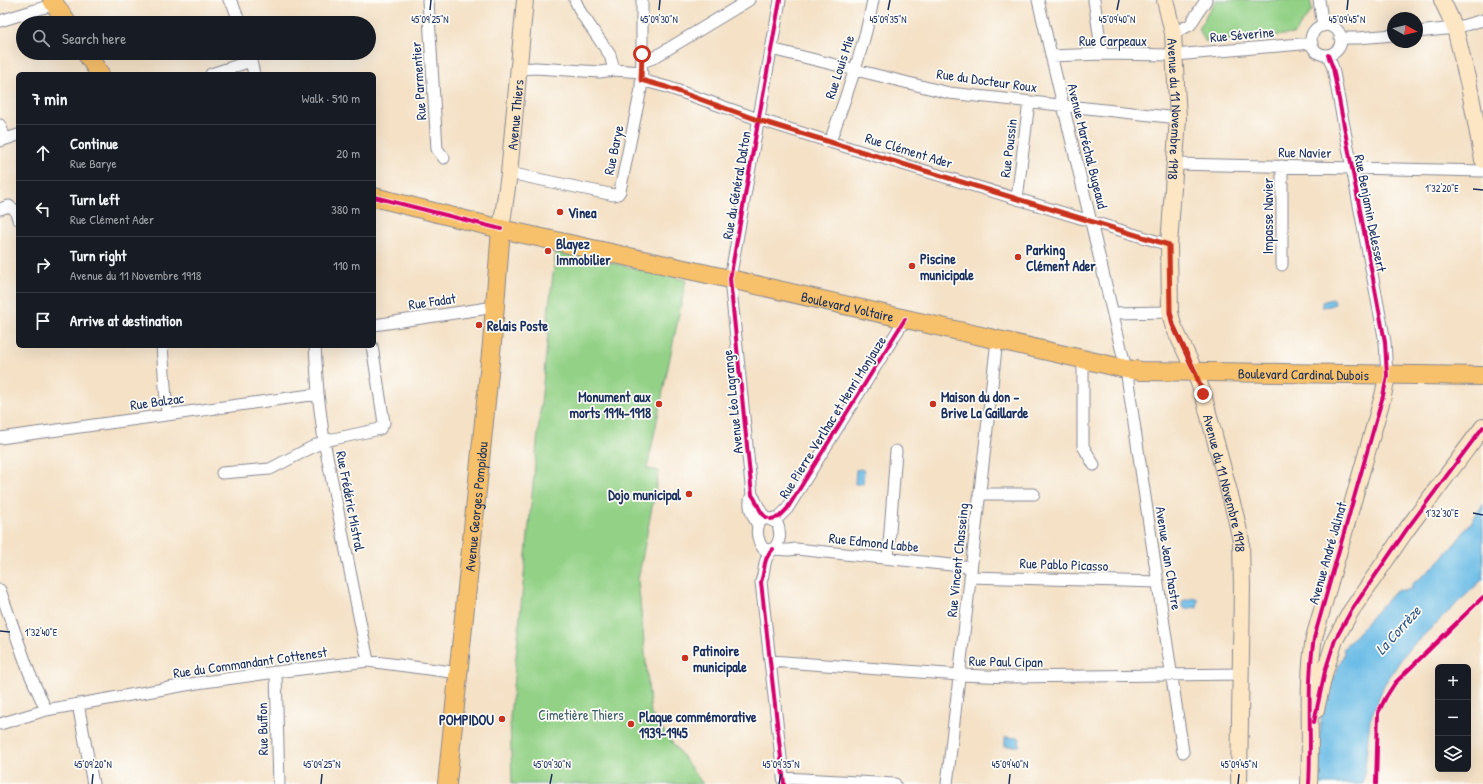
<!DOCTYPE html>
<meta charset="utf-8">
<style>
body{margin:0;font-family:"Patrick Hand",sans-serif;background:#20242c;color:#f1f3f6}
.controls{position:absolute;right:12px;bottom:12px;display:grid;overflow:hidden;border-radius:6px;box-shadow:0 4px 16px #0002}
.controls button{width:36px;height:36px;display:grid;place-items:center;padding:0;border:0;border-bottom:1px solid #363941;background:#171b24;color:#f1f3f6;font:20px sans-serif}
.compass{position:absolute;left:1387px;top:12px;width:36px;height:36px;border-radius:50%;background:#171b24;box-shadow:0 4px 16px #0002;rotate:98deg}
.stop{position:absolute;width:12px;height:12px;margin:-9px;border:3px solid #c8321e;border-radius:50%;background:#fff}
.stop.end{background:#c8321e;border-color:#fff;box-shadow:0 1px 4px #0008}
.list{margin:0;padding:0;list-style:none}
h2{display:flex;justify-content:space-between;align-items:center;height:52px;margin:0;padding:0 16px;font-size:17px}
h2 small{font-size:13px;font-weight:400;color:#9ea1a6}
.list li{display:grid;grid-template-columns:26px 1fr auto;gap:12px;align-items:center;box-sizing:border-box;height:56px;padding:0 16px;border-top:1px solid #363941}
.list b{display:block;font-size:15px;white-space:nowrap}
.list p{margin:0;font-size:13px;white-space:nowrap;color:#9ea1a6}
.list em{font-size:13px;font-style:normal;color:#9ea1a6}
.icon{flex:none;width:22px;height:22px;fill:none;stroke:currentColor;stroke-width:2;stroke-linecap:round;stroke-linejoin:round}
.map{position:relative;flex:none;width:1483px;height:784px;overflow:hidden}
.search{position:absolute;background:#171b24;box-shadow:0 4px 16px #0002;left:16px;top:16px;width:360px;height:44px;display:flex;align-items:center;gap:10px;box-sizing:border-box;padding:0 14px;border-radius:22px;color:#9ea1a6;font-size:15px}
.panel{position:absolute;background:#171b24;box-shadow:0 4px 16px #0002;left:16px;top:72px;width:360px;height:276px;border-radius:6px}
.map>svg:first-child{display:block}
.green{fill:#93d186;stroke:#578072}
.water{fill:#6bbce6;stroke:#4376a2}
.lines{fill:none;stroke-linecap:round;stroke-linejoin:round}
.street-casing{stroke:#888892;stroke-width:13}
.secondary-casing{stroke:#888892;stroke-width:18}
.primary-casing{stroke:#888892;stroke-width:20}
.street{stroke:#fff;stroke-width:11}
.secondary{stroke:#fce6c4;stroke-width:16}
.primary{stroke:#f7c06b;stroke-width:18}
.cycleway-casing{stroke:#fdfcf7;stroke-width:6}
.cycleway{stroke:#d6006c;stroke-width:4}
.route{stroke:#c8321e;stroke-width:5}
.ticks{fill:none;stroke:#1b2f5e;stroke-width:1.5}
.poi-dot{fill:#c8321e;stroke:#fdfcf7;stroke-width:1.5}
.labels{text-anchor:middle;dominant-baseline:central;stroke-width:3.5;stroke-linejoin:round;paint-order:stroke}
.street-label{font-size:14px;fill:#1b2f5e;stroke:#fdfcf7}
.poi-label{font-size:14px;font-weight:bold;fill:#1b2f5e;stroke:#fdfcf7;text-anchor:start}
.park-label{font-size:14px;fill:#3f606a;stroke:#fdfcf7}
.water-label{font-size:15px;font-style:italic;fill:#335987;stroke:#fdfcf7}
.ticks-label{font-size:10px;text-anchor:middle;fill:#1b2f5e;stroke:#fdfcf7;stroke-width:3.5;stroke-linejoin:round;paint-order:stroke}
</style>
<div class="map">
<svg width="1483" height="784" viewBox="0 0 1483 784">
<rect width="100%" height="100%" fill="#fdfcf7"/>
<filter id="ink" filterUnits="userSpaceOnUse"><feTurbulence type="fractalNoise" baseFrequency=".025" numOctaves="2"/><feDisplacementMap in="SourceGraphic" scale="8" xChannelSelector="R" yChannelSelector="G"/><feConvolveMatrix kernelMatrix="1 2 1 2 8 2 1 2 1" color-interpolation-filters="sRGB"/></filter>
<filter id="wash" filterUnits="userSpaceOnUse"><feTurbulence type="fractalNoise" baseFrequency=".012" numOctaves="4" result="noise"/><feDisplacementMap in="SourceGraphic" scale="16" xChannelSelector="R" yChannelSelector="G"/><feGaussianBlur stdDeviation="0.9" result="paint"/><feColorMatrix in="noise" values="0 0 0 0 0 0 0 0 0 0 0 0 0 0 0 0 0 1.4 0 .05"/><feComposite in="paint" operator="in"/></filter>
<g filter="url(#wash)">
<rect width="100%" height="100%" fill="#f4e1c6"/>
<path class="green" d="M1216,0h94l2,10 -18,24 -88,8 -8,-13z
M556,250l130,30 -39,189 12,2 -21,109 13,134 52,70h-191l-2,-67 39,-394h-2z"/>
<path class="water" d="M1332,299l2,1 1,4 -6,2 -7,1v-5z
M861,469l3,2 -1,13h-8l1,-14z
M1483,504v75l-77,73 -22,33 -14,35 -7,64h-43l-1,-42 4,-40 20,-45 1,-6 -1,-2 53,-59 9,1 7,-3v-4c25,-16 56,-54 71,-80z
M1191,598l7,1 -1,9 -5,-1 -3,2h-4l-3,-4 1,-4 5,-2 3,1z
M1005,737l15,1 -1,8h-14z"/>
</g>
<g filter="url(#ink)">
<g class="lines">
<defs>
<path id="street" d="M229,0l4,5 7,18
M428,0l9,149 7,9
M575,0l6,13 29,42 4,15
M1038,0l88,369 57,383
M1094,0l8,54
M1319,0l4,26
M0,21l55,-17
M1311 40a15 15 0 1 1 30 0a15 15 0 1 1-30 0Z
M1417,32l38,-4 28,-8
M1173,33l17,-8 16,-25
M1340,38h18l35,-3
M771,49l178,44 229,25
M249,53l5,21
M1328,55l5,13 52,274 2,34
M1051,56l51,-2 73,1 137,-12
M642,62l11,-4 96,-58
M519,69l17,-1 64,4 14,-2 28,2
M211,74l40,-13
M641,80l26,7 91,32 72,23 339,103
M0,125l5,14
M0,141l18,-6
M830,142c16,-47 34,-93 43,-142
M1175,164l308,7
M509,173l105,22 4,-1 2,-3 21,-102 1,-35v-54
M1017,199l12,-97
M0,209l9,-3 6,4 3,9
M1282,265v-99
M1113,313l57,-1
M374,325l121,-18
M162,346l5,68
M315,346l3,48 6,47 44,220
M1083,359v87l11,19
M0,438l318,-44
M222,473l48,-4 54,-28 56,-12 4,-6 -12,-77
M979,494h55
M751,497c-4,10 3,20 7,29
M767,518c-9,-6 -9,-16 -15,-23l-22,-216 50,-279
M767,518l10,5c4,9 4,19 -4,26l-8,1c-6,-5 -10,-18 -6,-26 1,-3 4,-4 8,-6z
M771,519l8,-2 8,-8 118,-190
M888,558l8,-107
M970,577l188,5
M0,590l29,82 17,38
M771,661l189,14 51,2 230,-3
M276,672l3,112
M78,704l15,80
M0,724l46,-14 151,-27 79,-11 92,-11 91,12
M783,778l112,6
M784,784l-23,-202c5,-14 1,-22 12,-33l16,1 7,-1 175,18
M947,784l50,-444"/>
<g id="secondary">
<path id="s1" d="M1165,0l8,33 5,85 -9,127 1,67 3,13 22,47 8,22 33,124 5,23 1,46 -3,197"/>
<path d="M1442,0l13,28 14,58 14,74"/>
<path id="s2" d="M501,229l8,-55 16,-174"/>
<path d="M1316,710l9,-39 10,-31 16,-29 56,-82 76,-102"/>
<path d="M1309,784c3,-49 -3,-97 5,-146l69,-242 4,-20"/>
</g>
<g id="primary">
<path d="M52,0l15,23"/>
<path d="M86,53l14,21"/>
<path id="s3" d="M374,197l127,32 229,50 396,90 15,2 342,5"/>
<path id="s4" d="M447,784l45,-441 9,-114"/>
</g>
</defs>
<use href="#street" class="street-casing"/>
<use href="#secondary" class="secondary-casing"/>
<use href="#primary" class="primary-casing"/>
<use href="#street" class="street"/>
<use href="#secondary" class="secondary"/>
<use href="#primary" class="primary"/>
<defs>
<path id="cycleway" d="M374,197l127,32
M1170,312l3,13 22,47
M767,518c-9,-6 -9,-16 -15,-23l-22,-216 50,-279
M771,519l8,-2 8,-8 118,-190
M773,549c-11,11 -7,19 -12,33l23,202
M1314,722l11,-51 10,-31 16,-29 56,-82 76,-102
M1309,784c3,-49 -3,-97 5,-146l69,-242 4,-20 -2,-34 -52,-274 -5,-13
M1376,784l2,-71 8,-16 9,-14 88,-86"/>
</defs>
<use href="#cycleway" class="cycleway-casing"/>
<use href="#cycleway" class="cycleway"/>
</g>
</g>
<g class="lines" filter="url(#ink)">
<path class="route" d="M642,54l-1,26 25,7 92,33 72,22 339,103 1,67 3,13 22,47 8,22"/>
</g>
<path class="ticks" d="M430,10l1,-10M659,10l1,-10M888,10l2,-10M1117,10l2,-10M1347,10l1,-10M1473,189l10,1M1473,513l10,2M0,631l10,1M92,784l1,-10M321,784l1,-10M550,784l2,-10M779,784l2,-10M1009,784l1,-10M1238,784l1,-10"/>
<g class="poi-dot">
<circle cx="560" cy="212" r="4"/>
<circle cx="548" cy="251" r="4"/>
<circle cx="1018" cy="257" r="4"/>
<circle cx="912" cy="266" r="4"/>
<circle cx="479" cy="325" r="4"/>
<circle cx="659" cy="404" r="4"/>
<circle cx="933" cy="404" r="4"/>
<circle cx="689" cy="494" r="4"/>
<circle cx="685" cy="658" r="4"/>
<circle cx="502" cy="719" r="4"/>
<circle cx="631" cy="724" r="4"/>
</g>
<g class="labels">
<g class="street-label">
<text transform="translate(1242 34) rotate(-5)">Rue Séverine</text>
<text x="1113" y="40">Rue Carpeaux</text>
<text transform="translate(839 67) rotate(-72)">Rue Louis Mie</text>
<text transform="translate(987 80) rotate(8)">Rue du Docteur Roux</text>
<text transform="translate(418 81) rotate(-94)">Rue Parmentier</text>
<text stroke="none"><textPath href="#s1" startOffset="110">Avenue du 11 Novembre 1918</textPath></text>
<text stroke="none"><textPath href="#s2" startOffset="115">Avenue Thiers</textPath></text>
<text transform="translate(1088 146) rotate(76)">Avenue Maréchal Bugeaud</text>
<text transform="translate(1008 148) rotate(-83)">Rue Poussin</text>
<text transform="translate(613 150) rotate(-78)">Rue Barye</text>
<text transform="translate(909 150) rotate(17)">Rue Clément Ader</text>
<text transform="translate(1305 152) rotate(1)">Rue Navier</text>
<text transform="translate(736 185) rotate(-80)">Rue du Général Dalton</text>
<text transform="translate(1371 213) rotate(79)">Rue Benjamin Delessert</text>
<text transform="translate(1267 216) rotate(-90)">Impasse Navier</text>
<text transform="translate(432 301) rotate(-8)">Rue Fadat</text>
<text stroke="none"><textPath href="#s3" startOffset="486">Boulevard Voltaire</textPath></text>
<text stroke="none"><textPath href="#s3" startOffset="949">Boulevard Cardinal Dubois</textPath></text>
<text transform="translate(157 401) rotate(-8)">Rue Balzac</text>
<text transform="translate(732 402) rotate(-96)">Avenue Léo Lagrange</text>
<text transform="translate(832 417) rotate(-58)">Rue Pierre Verlhac et Henri Monjauze</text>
<text stroke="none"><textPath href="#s1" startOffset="494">Avenue du 11 Novembre 1918</textPath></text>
<text transform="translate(351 501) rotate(79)">Rue Frédéric Mistral</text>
<text stroke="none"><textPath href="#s4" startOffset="279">Avenue Georges Pompidou</textPath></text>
<text transform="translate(874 542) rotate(6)">Rue Edmond Labbe</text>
<text transform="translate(1327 553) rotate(-74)">Avenue André Jalinat</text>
<text transform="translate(1169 558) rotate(81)">Avenue Jean Chastre</text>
<text transform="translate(957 560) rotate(-84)">Rue Vincent Chasseing</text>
<text transform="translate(1064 564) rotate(2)">Rue Pablo Picasso</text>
<text transform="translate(1006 661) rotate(1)">Rue Paul Cipan</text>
<text transform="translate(250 662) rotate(-8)">Rue du Commandant Cottenest</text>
<text transform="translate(262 729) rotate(-91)">Rue Buffon</text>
</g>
<g class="poi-label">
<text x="568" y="212">Vinea</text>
<text x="556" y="243">Blayez<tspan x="556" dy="16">Immobilier</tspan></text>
<text x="1026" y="249">Parking<tspan x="1026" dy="16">Clément Ader</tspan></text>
<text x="920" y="258">Piscine<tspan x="920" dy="16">municipale</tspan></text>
<text x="487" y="325">Relais Poste</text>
<text x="651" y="396" text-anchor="end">Monument aux<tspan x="651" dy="16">morts 1914-1918</tspan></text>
<text x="941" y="396">Maison du don –<tspan x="941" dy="16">Brive La Gaillarde</tspan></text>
<text x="681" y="494" text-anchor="end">Dojo municipal</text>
<text x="693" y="650">Patinoire<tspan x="693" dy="16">municipale</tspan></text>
<text x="639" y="716">Plaque commémorative<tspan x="639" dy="16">1939-1945</tspan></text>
<text x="494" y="719" text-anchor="end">POMPIDOU</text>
</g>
<g class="park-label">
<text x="581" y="714">Cimetière Thiers</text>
</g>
<g class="water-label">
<text transform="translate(1398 630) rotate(-48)">La Corrèze</text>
</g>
</g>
<g class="ticks-label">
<text x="430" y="23">45°09'25"N</text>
<text x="659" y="23">45°09'30"N</text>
<text x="888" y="23">45°09'35"N</text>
<text x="1117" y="23">45°09'40"N</text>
<text x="1347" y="23">45°09'45"N</text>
<text x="1442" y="192">1°32'20"E</text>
<text x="1442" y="517">1°32'30"E</text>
<text x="41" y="636">1°32'40"E</text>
<text x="93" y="768">45°09'20"N</text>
<text x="322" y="768">45°09'25"N</text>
<text x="552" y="768">45°09'30"N</text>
<text x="781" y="768">45°09'35"N</text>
<text x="1010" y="768">45°09'40"N</text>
<text x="1239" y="768">45°09'45"N</text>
</g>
</svg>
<div class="controls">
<button>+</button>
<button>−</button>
<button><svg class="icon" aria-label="layers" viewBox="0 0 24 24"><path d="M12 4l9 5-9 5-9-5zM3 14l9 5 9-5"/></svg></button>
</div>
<svg class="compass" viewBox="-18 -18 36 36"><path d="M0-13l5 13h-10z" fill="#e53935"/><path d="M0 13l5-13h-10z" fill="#9ea1a6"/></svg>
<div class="stop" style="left:642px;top:54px"></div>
<div class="stop end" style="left:1203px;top:394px"></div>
<div class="search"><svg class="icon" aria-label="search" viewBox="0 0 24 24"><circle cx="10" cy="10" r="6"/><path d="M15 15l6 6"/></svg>Search here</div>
<section class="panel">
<h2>7 min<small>Walk · 510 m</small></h2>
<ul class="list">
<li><svg class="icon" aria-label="ahead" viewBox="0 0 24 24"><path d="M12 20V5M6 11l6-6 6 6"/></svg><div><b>Continue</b><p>Rue Barye</p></div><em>20 m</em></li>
<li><svg class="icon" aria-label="left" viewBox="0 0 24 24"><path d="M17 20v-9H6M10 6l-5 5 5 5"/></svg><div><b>Turn left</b><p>Rue Clément Ader</p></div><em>380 m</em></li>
<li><svg class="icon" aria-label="right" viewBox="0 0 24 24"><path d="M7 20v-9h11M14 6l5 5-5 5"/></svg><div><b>Turn right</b><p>Avenue du 11 Novembre 1918</p></div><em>110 m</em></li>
<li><svg class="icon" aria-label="arrive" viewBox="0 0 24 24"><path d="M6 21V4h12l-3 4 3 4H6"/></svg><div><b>Arrive at destination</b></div></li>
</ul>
</section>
</div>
